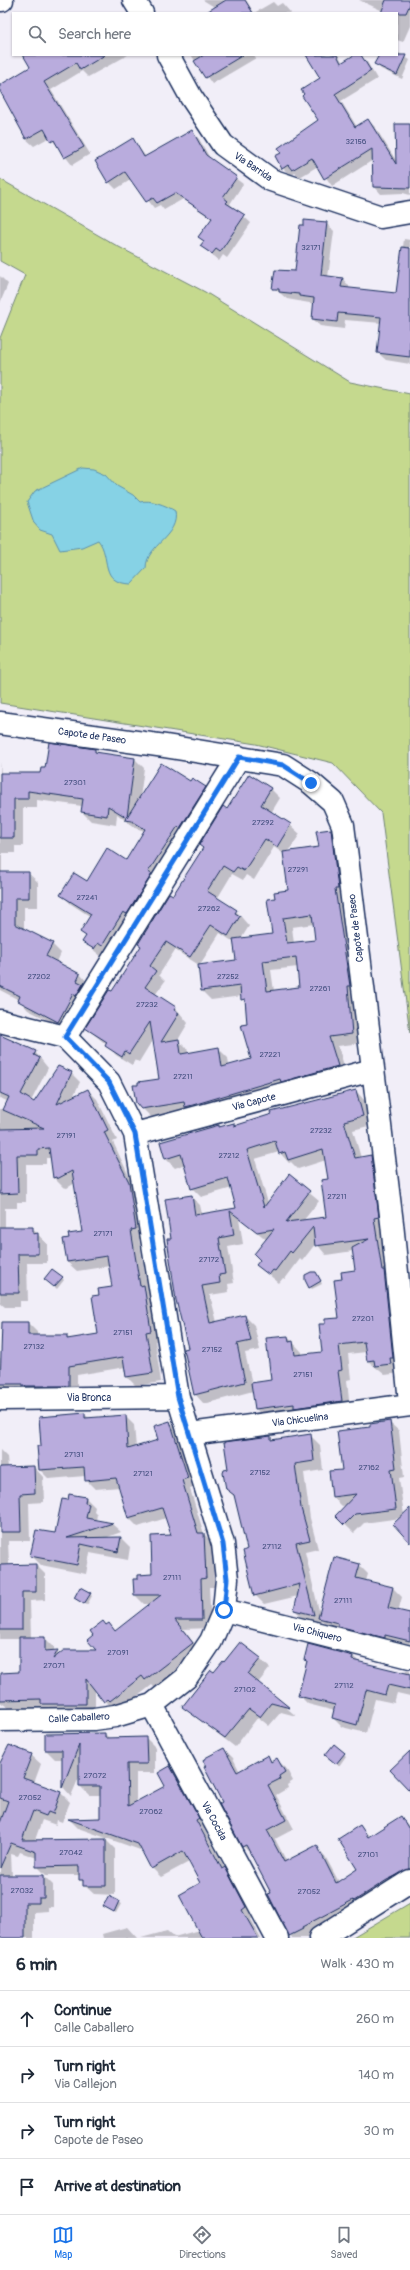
<!DOCTYPE html>
<meta charset="utf-8">
<style>
body{margin:0;font-family:Pangolin,sans-serif;background:#f2f2f3;color:#1f2937}
.stop{position:absolute;width:12px;height:12px;margin:-9px;border:3px solid #1a73e8;border-radius:50%;background:#fff}
.stop.end{background:#1a73e8;border-color:#fff;box-shadow:0 1px 4px #0008}
.list{margin:0;padding:0;list-style:none}
h2{display:flex;justify-content:space-between;align-items:center;height:52px;margin:0;padding:0 16px;font-size:17px}
h2 small{font-size:13px;font-weight:400;color:#747a83}
.list li{display:grid;grid-template-columns:26px 1fr auto;gap:12px;align-items:center;box-sizing:border-box;height:56px;padding:0 16px;border-top:1px solid #e0e1e3}
.list b{display:block;font-size:15px;white-space:nowrap}
.list p{margin:0;font-size:13px;white-space:nowrap;color:#747a83}
.list em{font-size:13px;font-style:normal;color:#747a83}
.icon{flex:none;width:22px;height:22px;fill:none;stroke:currentColor;stroke-width:2;stroke-linecap:round;stroke-linejoin:round}
.map{position:relative;flex:none;width:410px;height:1938px;overflow:hidden}
.search{position:absolute;background:#fff;box-shadow:0 1px 3px #0004;left:12px;right:12px;top:12px;height:44px;display:flex;align-items:center;gap:10px;box-sizing:border-box;padding:0 14px;border-radius:0px;color:#747a83;font-size:15px}
.sheet{height:276px;background:#fff}
nav{display:flex;justify-content:space-around;align-items:center;box-sizing:border-box;height:56px;border-top:1px solid #e0e1e3;background:#fff;font-size:11px;color:#747a83}
nav a{display:grid;justify-items:center;gap:2px}
nav .on{color:#1a73e8}
.map>svg:first-child{display:block}
.green{fill:#c5d98e;stroke:#708476}
.water{fill:#86d2e5;stroke:#5b91af}
.shadow{fill:#0003;fill-rule:evenodd}
.building{fill:#b9acdd;stroke:#1b2f5e;fill-rule:evenodd}
.lines{fill:none;stroke-linecap:round;stroke-linejoin:round}
.minor-casing{stroke:#1b2f5e;stroke-width:25}
.minor{stroke:#fff;stroke-width:22}
.route{stroke:#1a73e8;stroke-width:5}
.labels{text-anchor:middle;dominant-baseline:central;stroke-width:4;stroke-linejoin:round;paint-order:stroke}
.number-label{font-size:8px;fill:#424e7e}
.street-label{font-size:10px;fill:#1b2f5e;stroke:#fff}
</style>
<div class="map">
<svg width="410" height="1938" viewBox="0 0 410 1938">
<rect width="100%" height="100%" fill="#f1eef8"/>
<filter id="ink" filterUnits="userSpaceOnUse"><feTurbulence type="fractalNoise" baseFrequency=".025" numOctaves="2"/><feDisplacementMap in="SourceGraphic" scale="8" xChannelSelector="R" yChannelSelector="G"/><feConvolveMatrix kernelMatrix="1 2 1 2 8 2 1 2 1" color-interpolation-filters="sRGB"/></filter>
<g filter="url(#ink)">
<path class="green" d="M0,179l119,68 86,45 145,90 60,12v639l-29,-220 -48,-50 -77,-19 -256,-41v-365l25,-63 -25,-14z
M410,1903v35h-59z"/>
<path class="water" d="M83,468l11,1 12,5 11,12 16,9 7,7c10,-3 26,3 35,9 5,25 -29,34 -29,57l-15,16c-33,-1 -19,-27 -33,-44l-16,7 -22,3 -8,-16 -12,-4 -6,-7 -7,-21 8,-11z"/>
<path class="shadow" d="M203,0h43l8,13 19,-11 4,4 5,-3 9,10h-83l8,-5z
M359,0h51v26l-7,16 -6,-2v-27h-15l1,-2z
M397,52l13,8 -8,19 -21,-10 -5,-5 4,-9h17z
M24,55h104l-40,22 -6,-6 -31,19 39,64 -18,11 -22,-28 -16,9 -8,-7 -26,-50v-3l31,-19z
M191,55h63l2,3 -44,26z
M307,55h31l5,8 17,-8 7,7 10,17 -36,22 16,26 11,-7 7,7 22,35 13,-37v70l-7,-2 -22,1 -7,-8 -1,-26 -41,26 -14,-20 -18,11 -5,-4 -5,3 -7,-8 -7,-11 43,-36 3,-43z
M192,132l7,7 12,21 32,24 -13,20 21,19 -24,35 -4,-3 -4,6 -18,-15 3,-4 -4,-5 12,-18 -29,-20 -19,11 -4,-5 -6,3 -22,-29 -16,10 -7,-7 23,-43 14,18z
M326,223l8,8 -6,46 14,1 7,8v3l48,5 7,-55 6,1v124l-24,-4 -8,-7 4,-30 -37,-3 -1,9 -24,-3 -7,-7 2,-15 -28,-5 -13,-11 22,-16z
M0,276l8,8 -8,19z
M95,750l3,3 37,6 9,9 -4,30 50,-16 15,6 9,9 -111,161 -19,-16 3,-5 -6,-5 10,-15 -20,-13 -9,-9 64,-34 19,-30 -10,-3 -18,-14 -1,11 -25,-4 -9,-9v-6l-45,-6v8h-14v38h-8v7h-13v20h26l10,9v25h-14v23l28,14 9,9 -4,9 23,12 9,10 -21,46 -40,-20 -9,-10 -19,-10v-228l1,12h40z
M250,776l21,13 9,9 -9,15 19,12 10,9 -12,18 32,-4 11,-18 9,10 21,203 -23,3 9,29 -156,36 -40,6 -9,-9 18,-28 -7,-41 -14,23 -4,-2 -3,5 -16,-10 -9,-10 -21,-17 26,-35zM274,847l10,7 5,37 -13,8 -3,35 -32,5 8,-13 -13,-15 -19,-12 15,-25 11,6 3,-5 8,5zM314,924l2,17 -22,3 -2,-17zM220,933l15,10 2,18 -38,5zM175,950l24,15 3,26 9,9 31,-4 4,7 6,57 -23,6 -1,-8 -9,-9 -31,4v-3l-10,-10 10,-17 -13,-16 -20,-12 10,-14 -6,-6zM298,967l2,21 -26,3 -3,-21z
M0,1036l35,16 13,16 -21,41 44,-36 9,9 -7,15 15,-7 9,9 20,41 -4,2 24,51 7,45 -5,1 9,52 5,5 7,44 -5,1 6,41 -25,4 -9,-9 -1,-10 -49,8v20l-77,-2v-35h3l25,-35 9,9v4h29l3,3 30,-4 1,-40 13,-7 -3,-22 -33,5 -10,-9 16,-29 -8,-50 -8,5 -4,-1 -9,-9 -3,-20h-5v6h-20v38h-9v6h-12v20h27l15,16v19h-20l1,38h-8v6h-15l-5,-4v-194h26l-26,-11z
M356,1091l9,10 7,24 -19,5 8,28 10,-2 9,9 20,208 -15,2 -17,-14 -2,-9 -18,2 3,25 -4,1 3,30 -85,8 -9,-9 -3,-18 -49,13 -9,-10 -23,-155 19,-43 9,9 2,9 36,-5 -6,-21 -31,9 -9,-9 -7,-24 -10,4 -10,-10 53,-32 2,2 13,-4 3,2zM279,1152l10,11 2,-1 7,7 28,-9 3,19 -2,39 -24,3 16,-20 -30,-25 -21,27 -13,-44zM239,1218l28,22 -6,20 -4,5 22,18 4,-5 2,1 15,-20 2,2 14,-18 10,12 27,-4 3,20 -13,9 -3,38 -14,6 -3,29 -21,3v-4l-14,-15 -16,44 -20,3 -7,-31 15,-3 -6,-25 -9,-9 -28,6 -7,-27 19,-3 -1,-8 6,-1 -6,-36 15,-3z
M318,1276l4,8 -10,5 -2,-2z
M62,1278l2,2 -7,9 -9,-8z
M84,1414l5,4 36,-2 9,9 2,23 23,-7 11,-19 9,9 17,56 -6,2 14,45 9,9 1,44h-5l2,41 -28,1 18,23 -46,36 -3,-3 -32,25h-6l-19,-21v23l-44,1 -5,-5h-37l-9,-6v-28l20,-1v-34h-20v-189l7,7 1,11 26,-1 9,10 1,25 -15,1 1,38h-22l1,24h27l9,9v26l-15,1 1,37h14l9,9v4l7,4 37,-4 8,-25 3,-2 7,8 35,-28h-7l-9,-9 -1,-15 19,-5 19,-39 -6,-18 -28,9 -9,-9 -9,-31 -25,2 -9,-9 -1,-4 -36,3 -9,-9 2,-23z
M390,1423l9,8 5,46 -5,1 5,37 6,-6v33l-9,-24 -37,5 -10,10 -18,-17 11,-11 -5,1 -9,-9 10,-27 28,-42z
M310,1435l10,10 3,25 -19,3 6,45 8,31 -13,3 15,63 39,-50 9,9 -2,7 27,7 9,9 -4,15 12,3v32l-81,-20 -8,-7 1,4 -18,-5 -9,-9 3,-14 -34,8 -9,-9 -6,-45 -14,-53 -8,-8 2,-19 42,-33 3,4z
M86,1498l9,9 -1,4 3,3 -1,7 16,3 9,8 -16,6h16l9,9 -2,13 -38,-7 -4,21 -45,-9 -9,-9 24,-21 13,-34z
M90,1594l2,2 -5,9 -12,-7z
M241,1643l29,25 -12,15 38,33 -15,-4 -12,14 -11,-9 -23,30 -52,-40z
M353,1656l6,6 46,12 1,-4 4,1v25l-13,-3 -3,10 -19,-4 -9,34 -24,-6 -9,-9 2,-7 -27,-7 -9,-9 8,-33 -2,-2z
M105,1734l5,5 36,-1 9,9v26h-19v30l30,-16 4,-20 9,9 28,52 -3,1 22,41 8,8 21,39 -4,2 10,19h-120l26,-7 7,6 25,-7 2,-46 -12,-22 -28,15 -9,-9 -9,-17 -65,-23 -8,-8 31,-1v-24h-12l-9,-9v-11l-9,21 -8,-9v-28h-8l-9,-9z
M224,1749l9,9 7,14 27,-16 6,6 4,-2 9,8 7,13 -6,4 1,3 -12,7 18,34 -19,10 12,23 29,-15 9,9 14,26 19,-12 2,-44 10,11 30,-20 10,10v54l-99,57h-19l-40,-83 -9,-9 -19,-44z
M344,1754l2,2 -7,10 -11,-9z
M31,1755l10,9 -7,19 27,10 9,9 -8,20 -5,-2 -1,5 -14,-5 -7,20h71l9,9v46l-21,-1 -10,-9 -4,-10h-34l-9,-9v-8l-17,-6 -2,4 -7,-2 1,22h32l9,9v22h-5v4l-14,1v26h-34v-169z
M109,1897l12,7 -5,9 -12,-7z
M127,1927l10,11h-34l-1,-4z"/>
<path class="building" d="M226,0h19l8,13h-48z
M386,0h24v4l-4,9h-25z
M23,55h82l-25,15 -4,-7 -32,19 40,65 -20,11 -10,-18 -3,2 -7,-13 -18,10 -26,-48v-6l30,-18z
M204,55h39l-38,23 -11,-17z
M306,55h31l4,8 13,-8h7l10,16 -36,23 20,33 13,-8 28,45 -1,-40h15v64l-37,-1 -1,-38 -48,30 -12,-21 -20,12 -4,-5 -6,4 -7,-13 6,-3 -3,-5 40,-28 -16,-24 2,-2 -3,-4 19,-12z
M379,55h27l-9,20 -23,-11z
M192,130l14,25 31,22 -14,20 5,4 -2,2 19,12 -25,37 -4,-3 -4,5 -12,-8 4,-5 -6,-4 14,-19 -37,-25 -18,10 -4,-5 -7,4 -21,-30 -17,11 -13,-22 38,-23 11,19z
M304,220l23,2 -6,53 22,3 -2,9 55,6 6,-46 8,1v109l-33,-4 4,-36 -43,-4 -1,9 -25,-3 2,-21 -15,-2v-2l-20,-2v-3h-7l3,-19 20,1 5,-46h4z
M49,742l46,7v3l40,6 -8,59 34,-54 29,18 2,-3 14,9 -26,41 -2,-2 -30,46 4,2 -25,40 -4,-2 -21,34 -4,-3 -4,6 -12,-7 4,-6 -6,-4 11,-18 -31,-19 14,-22 13,8 20,-33 19,12 19,-31 -13,-8 -7,-1 1,-3 -18,-11 -1,10 -26,-4 2,-13 -55,-8v8h-14v39h-14v-65h40l1,-5h4z
M249,774l22,14 -10,17 30,19 -14,23 -12,-8 -21,32 -7,-4 -4,5 -10,-6 -16,25 30,19 -2,3 5,3 -12,20 -17,-11 -21,32 -24,-15 -16,24 6,5 -11,16 31,20 -2,3 5,3 -18,29 18,-3 2,15 38,-7 3,20 29,-8 -10,-34 6,-1 -2,-25 -4,1 -1,-14 -39,5 -3,-26 38,-5 -3,-21 39,-5 -5,-35 8,-1 -1,-6 14,-2 -5,-38 36,-5 -3,-16 15,-2 7,60h-3l15,97h-2l4,48 -23,3 9,29 -57,16 -1,-3 -87,26 -8,2 -1,-5 -43,7 -5,-6 -3,-18h5v-3l21,-3 -9,-57 -21,32 -4,-3 -3,6 -17,-11 2,-4 -22,-14 24,-38 3,1 29,-45 -3,-2 31,-51 4,2 30,-47 -4,-3 24,-39 4,3zM312,914l3,26 -28,3 -4,-25zM296,957l3,30 -32,4 -4,-30z
M0,872h29v26h-14v26l38,19 -7,13 34,18 -3,7 6,3 -7,12 -3,-2 -15,28 -40,-21 2,-5 -20,-10z
M0,1035l36,16 -2,4 6,3 -19,36 13,8 24,-36 14,6 -15,32 31,-15 20,41 -4,2 25,50 7,47 -5,1 9,56 4,-1 7,46 -5,1 7,41 -27,4 -3,-20 -54,9v20h-46v-2h-23l2,-62h26v13h39v4l31,-5 -6,-38 7,-1 -1,-6 14,-2 -5,-31 -40,6 -4,-23 6,-1 -1,-4 14,-2 -10,-61 -15,8 -1,-2 -3,1 -4,-30 -11,1v6h-21l1,38 -18,1v-65l44,-1 -41,-18 6,-13 -9,-4z
M356,1090l7,26 -19,5 11,37 16,-3 8,62 -5,1 8,52h2l9,88h-3l1,6 -16,2 -1,-6 -7,1 -3,-19 -25,3 3,25 -4,1 4,30 -48,7v-4l-39,5 -4,-26 20,-3 -5,-42 22,-2 1,6 4,-1 2,14 27,-3 -3,-28h6v-5l14,-1 -5,-38 8,-1 -1,-7 14,-2 -3,-22 17,-9 -54,7 -2,-19 -21,26 -2,-2 -15,20 -2,-1 -4,5 -13,-10 4,-5 -6,-6 20,-25 -17,3 -27,-21 4,24 -15,3 6,36 -6,1 1,8 -18,3 8,37 35,-8 6,26 -14,3 8,38 -51,13 -10,-46 4,-1 -12,-48 -9,-61h4l-6,-40 27,-4 3,20 41,-7 -8,-30 -37,11 -10,-35 -16,5 -5,-17 59,-17v2l15,-4v3l38,-12 -1,-2zM275,1141l4,13 6,-2 3,8 35,-11 5,30 -7,1 5,37 -40,5 24,-31 -21,-17 -25,33 -17,-57z
M0,1227h33v7l5,-1v21h-20l1,39h-19z
M52,1269l11,8 -9,10 -10,-8z
M311,1272h5l5,9 -12,7 -4,-8v-5z
M85,1413v5l41,-3 2,34 30,-9 -4,-14 16,-5 18,57 -6,2 16,53h6l2,45 -5,1 1,41h-27l18,23 -48,37 -3,-4 -32,25 -2,-2 -4,3 -18,-23v25h-45v-5l-41,1v-27l19,-1v-35h26v14l13,-1 -5,9 11,-9h32l-9,-10 6,-5 -3,-4 13,-10 3,4 3,-2 6,8 46,-36h-27l-1,-16h5v-4l14,-1 -1,-38 20,-1 -9,-27 -34,10 -12,-40 -31,3 -1,-14 -45,3 -2,-24h4l-2,-29z
M390,1421l6,47 -5,1 5,40 -41,5 -11,11 -9,-9 21,-22 -24,3 -3,-26 13,-1 -5,-39 33,-4v-3z
M311,1434l3,27 -19,3 6,44 9,32 -14,3 18,72 -20,-5 6,-26 -46,12 -11,-45 4,-2 -13,-54 -8,-6 -3,-16 1,-3 4,-1 -4,-27 47,-6v4z
M34,1466l1,27 -15,1 1,38h-21v-65z
M69,1494l17,3 -1,6 4,1 -3,14 27,5 -46,15 54,-1 -3,15 -37,-8 -4,21 -47,-9 6,-26 19,3 7,-34 6,1z
M410,1508v35l-17,-19z
M334,1557l26,7 -4,14 37,9 -5,21 22,5v28l-25,-6v3l-47,-12v-3l-20,-5z
M36,1564v28h-14v38h-22v-65z
M80,1587l11,6 -7,11 -10,-6z
M240,1642l21,16 -13,16 42,34 -19,-5 -11,14 -11,-8 -24,29 -43,-31 29,-37 3,2 9,-11 1,1z
M308,1644l45,12 -1,4 58,14v16l-22,-5 -3,10 -19,-5 -9,35 -25,-7 3,-13 -37,-9 9,-35 -3,-1z
M105,1733v5l41,-1 1,27h-20l1,42 37,-20 -7,-13 12,-7 29,52 -3,2 26,49 3,-2 21,40 -4,3 16,28h-56l-23,-43 21,-12 -17,-32 -32,18 -13,-25 -70,-25 32,-1v-32h-21v-41l-17,43v-38h-17v-16z
M334,1744l11,9 -9,11 -11,-9z
M9,1745l23,9 -9,24 38,14 -8,22 -5,-2 -2,4 -13,-5 -11,29 84,-1v47h-23v-6h-4v-14l-43,1v-15l-25,-9 -11,25v-45l8,-22 -8,-3v-35z
M224,1748l13,24 31,-17 3,7 6,-4 8,14 -6,4 1,3 -12,6 18,35 -19,10 17,32 33,-17 19,38 21,-14 -19,-30 22,-14 8,12 33,-21 9,15v38l-23,11 -33,21 -1,-1 -51,27 1,2 -14,7 -21,-42 3,-1 -25,-48 -4,2 -23,-43 3,-2 -18,-35 2,-1 -3,-5 2,-3z
M410,1751v40l-20,-21z
M0,1875h44v23h-5v5h-14v35h-25z
M109,1896l10,5 -5,11 -11,-6z"/>
<g class="lines">
<defs>
<path id="minor" d="M0,0h2
M134,0l8,13
M168,55l23,42 32,48 48,35 110,37 29,-5
M0,723l165,23 118,19 28,18 22,19 10,23 49,398 18,179
M0,1021l65,16 44,45 26,52 43,263 45,147 4,35 -3,31 -13,31 -25,37 -34,27 -37,11 -21,3 -94,1
M65,1037l174,-280
M135,1134l237,-64
M0,1399l178,-2
M190,1434l220,-29
M224,1610l186,47
M152,1705l125,233
M320,1938l90,-57"/>
</defs>
<use href="#minor" class="minor-casing"/>
<use href="#minor" class="minor"/>
</g>
</g>
<g class="lines" filter="url(#ink)">
<path class="route" d="M224,1610l3,-31 -4,-35 -45,-147 -43,-263 -26,-52 -44,-45 174,-280 44,8 28,18"/>
</g>
<g class="labels">
<g class="number-label">
<text x="356" y="141">32156</text>
<text x="311" y="247">32171</text>
<text x="75" y="782">27301</text>
<text x="263" y="822">27292</text>
<text x="298" y="869">27291</text>
<text x="87" y="897">27241</text>
<text x="209" y="908">27262</text>
<text x="39" y="976">27202</text>
<text x="228" y="976">27252</text>
<text x="320" y="988">27261</text>
<text x="147" y="1004">27232</text>
<text x="270" y="1054">27221</text>
<text x="183" y="1076">27211</text>
<text x="321" y="1130">27232</text>
<text x="66" y="1135">27191</text>
<text x="229" y="1155">27212</text>
<text x="337" y="1196">27211</text>
<text x="103" y="1233">27171</text>
<text x="209" y="1259">27172</text>
<text x="363" y="1318">27201</text>
<text x="123" y="1332">27151</text>
<text x="34" y="1346">27132</text>
<text x="212" y="1349">27152</text>
<text x="303" y="1374">27151</text>
<text x="74" y="1454">27131</text>
<text x="369" y="1467">27162</text>
<text x="260" y="1472">27152</text>
<text x="143" y="1473">27121</text>
<text x="272" y="1546">27112</text>
<text x="172" y="1577">27111</text>
<text x="343" y="1600">27111</text>
<text x="118" y="1652">27091</text>
<text x="54" y="1665">27071</text>
<text x="344" y="1685">27112</text>
<text x="245" y="1689">27102</text>
<text x="95" y="1775">27072</text>
<text x="30" y="1797">27052</text>
<text x="151" y="1811">27062</text>
<text x="71" y="1852">27042</text>
<text x="368" y="1854">27101</text>
<text x="22" y="1890">27032</text>
<text x="309" y="1891">27052</text>
</g>
<g class="street-label">
<text transform="translate(253 167) rotate(34)">Via Barrida</text>
<text transform="translate(92 736) rotate(8)">Capote de Paseo</text>
<text transform="translate(356 928) rotate(-97)">Capote de Paseo</text>
<text transform="translate(254 1102) rotate(-15)">Via Capote</text>
<text x="89" y="1398">Via Bronca</text>
<text transform="translate(300 1420) rotate(-7)">Via Chicuelina</text>
<text transform="translate(317 1633) rotate(14)">Via Chiquero</text>
<text transform="translate(79 1718) rotate(-3)">Calle Caballero</text>
<text transform="translate(214 1821) rotate(62)">Via Cocida</text>
</g>
</g>
</svg>
<div class="stop" style="left:224px;top:1610px"></div>
<div class="stop end" style="left:311px;top:783px"></div>
<div class="search"><svg class="icon" aria-label="search" viewBox="0 0 24 24"><circle cx="10" cy="10" r="6"/><path d="M15 15l6 6"/></svg>Search here</div>
</div>
<section class="sheet">
<h2>6 min<small>Walk · 430 m</small></h2>
<ul class="list">
<li><svg class="icon" aria-label="ahead" viewBox="0 0 24 24"><path d="M12 20V5M6 11l6-6 6 6"/></svg><div><b>Continue</b><p>Calle Caballero</p></div><em>260 m</em></li>
<li><svg class="icon" aria-label="right" viewBox="0 0 24 24"><path d="M7 20v-9h11M14 6l5 5-5 5"/></svg><div><b>Turn right</b><p>Via Callejon</p></div><em>140 m</em></li>
<li><svg class="icon" aria-label="right" viewBox="0 0 24 24"><path d="M7 20v-9h11M14 6l5 5-5 5"/></svg><div><b>Turn right</b><p>Capote de Paseo</p></div><em>30 m</em></li>
<li><svg class="icon" aria-label="arrive" viewBox="0 0 24 24"><path d="M6 21V4h12l-3 4 3 4H6"/></svg><div><b>Arrive at destination</b></div></li>
</ul>
</section>
<nav>
<a class="on"><svg class="icon" aria-label="map" viewBox="0 0 24 24"><path d="M3 6l6-2 6 2 6-2v14l-6 2-6-2-6 2zM9 4v14M15 6v14"/></svg>Map</a>
<a><svg class="icon" aria-label="directions" viewBox="0 0 24 24"><path d="M12 3l9 9-9 9-9-9zM9 14v-3h6M13 9l2 2-2 2"/></svg>Directions</a>
<a><svg class="icon" aria-label="saved" viewBox="0 0 24 24"><path d="M7 4h10v16l-5-4-5 4z"/></svg>Saved</a>
</nav>
